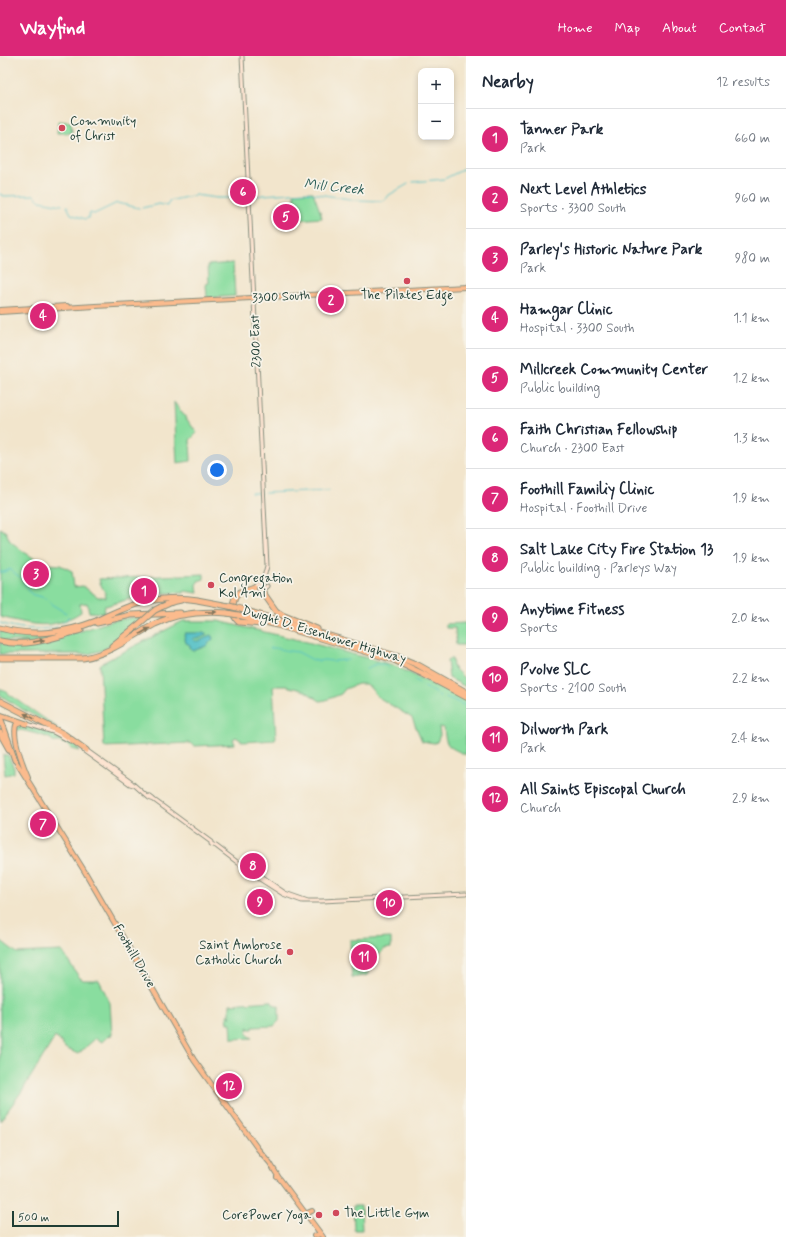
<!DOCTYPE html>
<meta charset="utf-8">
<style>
body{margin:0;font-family:Mynerve,sans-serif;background:#f2f2f3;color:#1f2937}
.controls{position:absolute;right:12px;top:12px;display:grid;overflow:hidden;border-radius:8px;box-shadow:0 2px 6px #0003}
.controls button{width:36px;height:36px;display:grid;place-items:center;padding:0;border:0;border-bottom:1px solid #e0e1e3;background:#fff;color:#1f2937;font:20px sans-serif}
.scale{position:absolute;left:12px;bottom:10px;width:107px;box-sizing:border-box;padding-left:4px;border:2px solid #1f3d34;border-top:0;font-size:11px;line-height:14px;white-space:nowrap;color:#1f3d34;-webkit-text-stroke:3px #f7f3e8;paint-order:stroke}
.you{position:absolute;left:217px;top:414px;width:14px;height:14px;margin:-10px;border:3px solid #fff;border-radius:50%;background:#1a73e8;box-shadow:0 0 0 6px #1a73e833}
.badge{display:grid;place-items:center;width:26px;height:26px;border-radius:50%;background:#db2777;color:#fff;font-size:13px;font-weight:700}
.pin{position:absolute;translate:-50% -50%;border:2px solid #fff;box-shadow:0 1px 4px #0006}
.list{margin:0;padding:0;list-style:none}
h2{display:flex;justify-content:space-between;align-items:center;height:52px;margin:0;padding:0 16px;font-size:17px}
h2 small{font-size:13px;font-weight:400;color:#747a83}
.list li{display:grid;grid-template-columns:26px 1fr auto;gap:12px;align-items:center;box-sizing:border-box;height:60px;padding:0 16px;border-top:1px solid #e0e1e3}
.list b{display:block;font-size:15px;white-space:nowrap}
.list p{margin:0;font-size:13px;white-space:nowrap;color:#747a83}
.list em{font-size:13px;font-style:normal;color:#747a83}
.map{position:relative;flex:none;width:466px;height:1181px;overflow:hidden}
header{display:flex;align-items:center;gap:24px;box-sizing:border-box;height:56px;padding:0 20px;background:#db2777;color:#fff}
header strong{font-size:19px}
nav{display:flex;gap:22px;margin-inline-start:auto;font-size:14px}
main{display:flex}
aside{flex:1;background:#fff}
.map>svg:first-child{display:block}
.green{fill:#89dd9f;stroke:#548d6a}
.water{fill:#52c0c6;stroke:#387e7d}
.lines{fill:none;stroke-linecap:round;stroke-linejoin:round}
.stream{stroke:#52c0c6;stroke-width:1}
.secondary-casing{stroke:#889180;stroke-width:5}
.primary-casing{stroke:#889180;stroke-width:6}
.motorway-casing{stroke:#889180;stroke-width:7}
.secondary{stroke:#fde4d1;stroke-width:3}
.primary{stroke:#fbbb8d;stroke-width:4}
.motorway{stroke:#fbbb8d;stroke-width:5}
.motorway-bridge-casing{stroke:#889180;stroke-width:7;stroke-linecap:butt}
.motorway-bridge{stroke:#fbbb8d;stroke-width:5}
.oneway{fill:#82765c}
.poi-dot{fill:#d1495b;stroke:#f7f3e8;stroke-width:1.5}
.labels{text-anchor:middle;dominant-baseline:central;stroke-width:3.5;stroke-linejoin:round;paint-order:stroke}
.poi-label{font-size:13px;fill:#1f3d34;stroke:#f7f3e8;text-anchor:start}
.street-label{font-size:13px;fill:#1f3d34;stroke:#f7f3e8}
.water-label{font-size:14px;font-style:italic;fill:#2c5e58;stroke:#f7f3e8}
</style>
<header>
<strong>Wayfind</strong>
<nav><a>Home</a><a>Map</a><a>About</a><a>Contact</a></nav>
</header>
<main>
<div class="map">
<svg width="466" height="1181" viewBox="0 0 466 1181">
<rect width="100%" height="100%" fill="#f7f3e8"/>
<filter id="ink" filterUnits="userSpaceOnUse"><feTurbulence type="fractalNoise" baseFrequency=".025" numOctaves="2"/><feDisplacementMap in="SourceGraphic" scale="8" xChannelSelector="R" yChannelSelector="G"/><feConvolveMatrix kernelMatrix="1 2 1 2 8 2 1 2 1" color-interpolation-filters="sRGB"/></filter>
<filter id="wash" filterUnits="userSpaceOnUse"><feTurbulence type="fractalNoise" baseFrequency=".012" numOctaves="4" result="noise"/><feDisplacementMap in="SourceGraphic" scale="16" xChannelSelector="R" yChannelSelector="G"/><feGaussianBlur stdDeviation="0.9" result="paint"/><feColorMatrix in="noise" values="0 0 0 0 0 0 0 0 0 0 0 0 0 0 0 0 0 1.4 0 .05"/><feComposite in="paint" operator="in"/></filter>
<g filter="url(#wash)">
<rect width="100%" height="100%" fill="#f2e5cc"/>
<path class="green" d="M58,65l13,1 1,11h-15z
M313,136l8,22 1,4 -26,2 -2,-27z
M233,207l2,33 -28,2 -1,-14 3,-1 -1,-18z
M174,346l23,31 -7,7 1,21 -14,2z
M0,472l6,4 4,9 14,11 19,12 17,1 12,6 2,16 9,-1 15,11h6l2,1c0,-7 -6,-12 -7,-19l105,-5v5l-6,2 -1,5 1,7 -14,-2v2c-27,-2 -53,5 -78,13l-1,-1 -1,9 -2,-1 -13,-1 -2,-9 -7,1 1,8c-30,20 -49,12 -81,5z
M142,560l-6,7 -22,20 -11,7 -15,4h-88v-11l14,1 67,-13 30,-10z
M183,565h35l89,21 86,23 73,35v55c-18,-9 -20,-7 -22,-27l-5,-1 1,8 -3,7 -3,1 -12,-2 -10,-23 -34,-21 -11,-13h-9l-13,5 -4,5 -15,6 -6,1 -15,-10 -19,-5h-13l3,52 -1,2 -32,2 -7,-5 -3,2 2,5 -40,2 -5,-3 -86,4 -4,-82 2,-2z
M466,567v22h-10l-1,-17h-9v-4z
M0,575l24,5 34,-1 -20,6h-38z
M449,603h3l1,8 13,13v7l-17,-9 -2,-18z
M0,632l61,42 -41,-22 -20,-13z
M21,668c18,5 49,12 59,27l-9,-2 -2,-4 -7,-2v-1h-8c-2,-2 -4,-4 -7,-5 -6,-2 -27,-8 -31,-7v-2z
M3,699h5l6,13v5l-9,2z
M391,882v10l-7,1 -7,9 -5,2 -1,3h-3v-3v3h-3v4h-3v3l3,-1v3h3v3l-16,3 -2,-38z
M0,884l17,13 45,-2 17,26 4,3h16l11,23 2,32 -4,1 -6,6 -6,-4 -18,16 -13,-6 -5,-7 -5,-4 -33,54 -22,30z
M271,945l2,3 6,2v15l-5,5 -21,1v2h-4l-1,-2 -1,7 5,4 -20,1 -1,-16h-3l-1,-8h3v3v-14z
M353,1150h8l1,24h-8z"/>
<path class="water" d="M185,577h21v2l-6,3h-7v2c6,3 12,-2 17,-5l2,1 1,3 -7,7 -13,5 -3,-3v-3l-4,-2 -2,-8z"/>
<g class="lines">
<path class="stream" d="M413,126l31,-3 22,-11
M0,138l4,2 30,-1 6,6 22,4
M253,141l10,-2 42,-3 51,8 27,1 3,-2 3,-4 19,-11
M67,150l4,8 14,5 3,-1 2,-5 4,1 23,-11 22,5
M142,152l17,-4 8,2 2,-5 26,-6 22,3h28
M251,437h10
M265,437l64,-3
M0,516h4l6,-3 14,12 4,10 5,4 6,1 8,3 4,5 15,9
M0,567c18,6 35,7 54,5l3,-1
M62,567l7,-6
M270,592h5l14,3 9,1 15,8 5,1 6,-1 8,1 16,-1
M366,613c8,-5 16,-8 23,-1
M414,625h3l3,4
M423,630l17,10
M446,641l20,9"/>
</g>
</g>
<g filter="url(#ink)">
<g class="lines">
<defs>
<path id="secondary" d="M242,0l25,510 -5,19
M263,533l-1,-4 -3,-1h-3l-2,3 1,4 4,2 8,-7
M27,668l26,8 17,9
M86,694l46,33 17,15 5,2
M84,695l46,33 3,1
M149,740l4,3 1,1 57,42v2l5,2 42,32 25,16 19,7h20l144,-7
M257,819h2l26,18 23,8"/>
<path id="primary" d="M0,254l67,-4
M0,256l95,-6 371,-19
M22,667l-6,2c-4,13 7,40 12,52
M15,704l70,112 109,188 64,89 12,14 9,15
M277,1121l3,2 43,58
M305,1158l7,-3
M314,1180l6,-2"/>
<path id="motorway" d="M254,531c-5,3 -11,2 -15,6 -8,6 -8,23 0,29l23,2
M262,535l14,20 6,4 35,14
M197,544l32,6
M161,551l11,-5 9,-2
M237,552l159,48 22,9 48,27
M238,559l39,10 117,35 29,14 43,23
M97,567l34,-8 49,-2
M0,572c31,9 66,5 96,-7 15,-7 31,-15 48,-19 18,-4 36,-5 54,-2
M0,585c28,7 55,-4 81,-11
M112,590l26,-21
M0,602h83c27,-4 48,-21 72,-34 23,-11 47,-13 72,-11
M0,645l64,33 22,16
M0,659l27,9
M0,661l15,43
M0,677l9,16"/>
</defs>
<use href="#secondary" class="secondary-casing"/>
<use href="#primary" class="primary-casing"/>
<use href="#motorway" class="motorway-casing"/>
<use href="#secondary" class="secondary"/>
<use href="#primary" class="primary"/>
<use href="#motorway" class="motorway"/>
<defs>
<path id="motorway-bridge" d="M229,550l8,2
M227,557l11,2
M138,569l17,-15 6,-3"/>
</defs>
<use href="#motorway-bridge" class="motorway-bridge-casing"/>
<use href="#motorway-bridge" class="motorway-bridge"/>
</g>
<defs><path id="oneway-solid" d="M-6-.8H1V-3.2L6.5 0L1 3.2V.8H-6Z"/></defs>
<g class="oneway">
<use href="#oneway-solid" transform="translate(211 556) rotate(1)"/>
<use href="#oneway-solid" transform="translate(145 575) rotate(-30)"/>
<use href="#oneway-solid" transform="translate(39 585) rotate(-11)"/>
<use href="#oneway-solid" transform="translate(29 660) rotate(-153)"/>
</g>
</g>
<g class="poi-dot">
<circle cx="62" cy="72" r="4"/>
<circle cx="407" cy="225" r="4"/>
<circle cx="211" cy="529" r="4"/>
<circle cx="290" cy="896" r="4"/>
<circle cx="336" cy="1157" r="4"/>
<circle cx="319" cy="1159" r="4"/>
</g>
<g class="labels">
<g class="poi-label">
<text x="70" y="65">Community<tspan x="70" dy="15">of Christ</tspan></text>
<text x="407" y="239" text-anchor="middle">The Pilates Edge</text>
<text x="219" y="522">Congregation<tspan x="219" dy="15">Kol Ami</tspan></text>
<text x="282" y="889" text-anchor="end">Saint Ambrose<tspan x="282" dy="15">Catholic Church</tspan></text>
<text x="344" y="1157">The Little Gym</text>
<text x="311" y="1159" text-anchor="end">CorePower Yoga</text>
</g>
<g class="street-label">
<text transform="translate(281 241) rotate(-3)">3300 South</text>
<text transform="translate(256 285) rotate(-92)">2300 East</text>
<text transform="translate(324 579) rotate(17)">Dwight D. Eisenhower Highway</text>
<text transform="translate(134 900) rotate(60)">Foothill Drive</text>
</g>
<g class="water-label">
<text transform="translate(334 131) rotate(6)">Mill Creek</text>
</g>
</g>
</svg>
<div class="controls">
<button>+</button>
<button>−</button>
</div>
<div class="scale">500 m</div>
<div class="you"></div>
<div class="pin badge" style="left:144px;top:535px">1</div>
<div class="pin badge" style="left:331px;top:244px">2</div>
<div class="pin badge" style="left:36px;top:518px">3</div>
<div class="pin badge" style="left:43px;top:260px">4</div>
<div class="pin badge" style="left:286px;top:161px">5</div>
<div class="pin badge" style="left:243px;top:136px">6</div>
<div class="pin badge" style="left:43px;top:768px">7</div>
<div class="pin badge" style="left:253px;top:810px">8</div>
<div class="pin badge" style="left:260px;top:846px">9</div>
<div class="pin badge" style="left:389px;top:847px">10</div>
<div class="pin badge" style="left:364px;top:901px">11</div>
<div class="pin badge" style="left:229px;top:1030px">12</div>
</div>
<aside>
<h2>Nearby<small>12 results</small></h2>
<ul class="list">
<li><span class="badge">1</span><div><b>Tanner Park</b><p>Park</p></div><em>660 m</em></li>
<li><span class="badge">2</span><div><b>Next Level Athletics</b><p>Sports · 3300 South</p></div><em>960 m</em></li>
<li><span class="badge">3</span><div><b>Parley's Historic Nature Park</b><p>Park</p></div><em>980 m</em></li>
<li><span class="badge">4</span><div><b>Hamgar Clinic</b><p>Hospital · 3300 South</p></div><em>1.1 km</em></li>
<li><span class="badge">5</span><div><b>Millcreek Community Center</b><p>Public building</p></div><em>1.2 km</em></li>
<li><span class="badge">6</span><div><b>Faith Christian Fellowship</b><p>Church · 2300 East</p></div><em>1.3 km</em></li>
<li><span class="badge">7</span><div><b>Foothill Familiy Clinic</b><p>Hospital · Foothill Drive</p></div><em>1.9 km</em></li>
<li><span class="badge">8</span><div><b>Salt Lake City Fire Station 13</b><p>Public building · Parleys Way</p></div><em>1.9 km</em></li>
<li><span class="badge">9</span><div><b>Anytime Fitness</b><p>Sports</p></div><em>2.0 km</em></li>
<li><span class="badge">10</span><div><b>Pvolve SLC</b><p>Sports · 2100 South</p></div><em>2.2 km</em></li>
<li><span class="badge">11</span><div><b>Dilworth Park</b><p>Park</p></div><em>2.4 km</em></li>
<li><span class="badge">12</span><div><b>All Saints Episcopal Church</b><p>Church</p></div><em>2.9 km</em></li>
</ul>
</aside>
</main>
